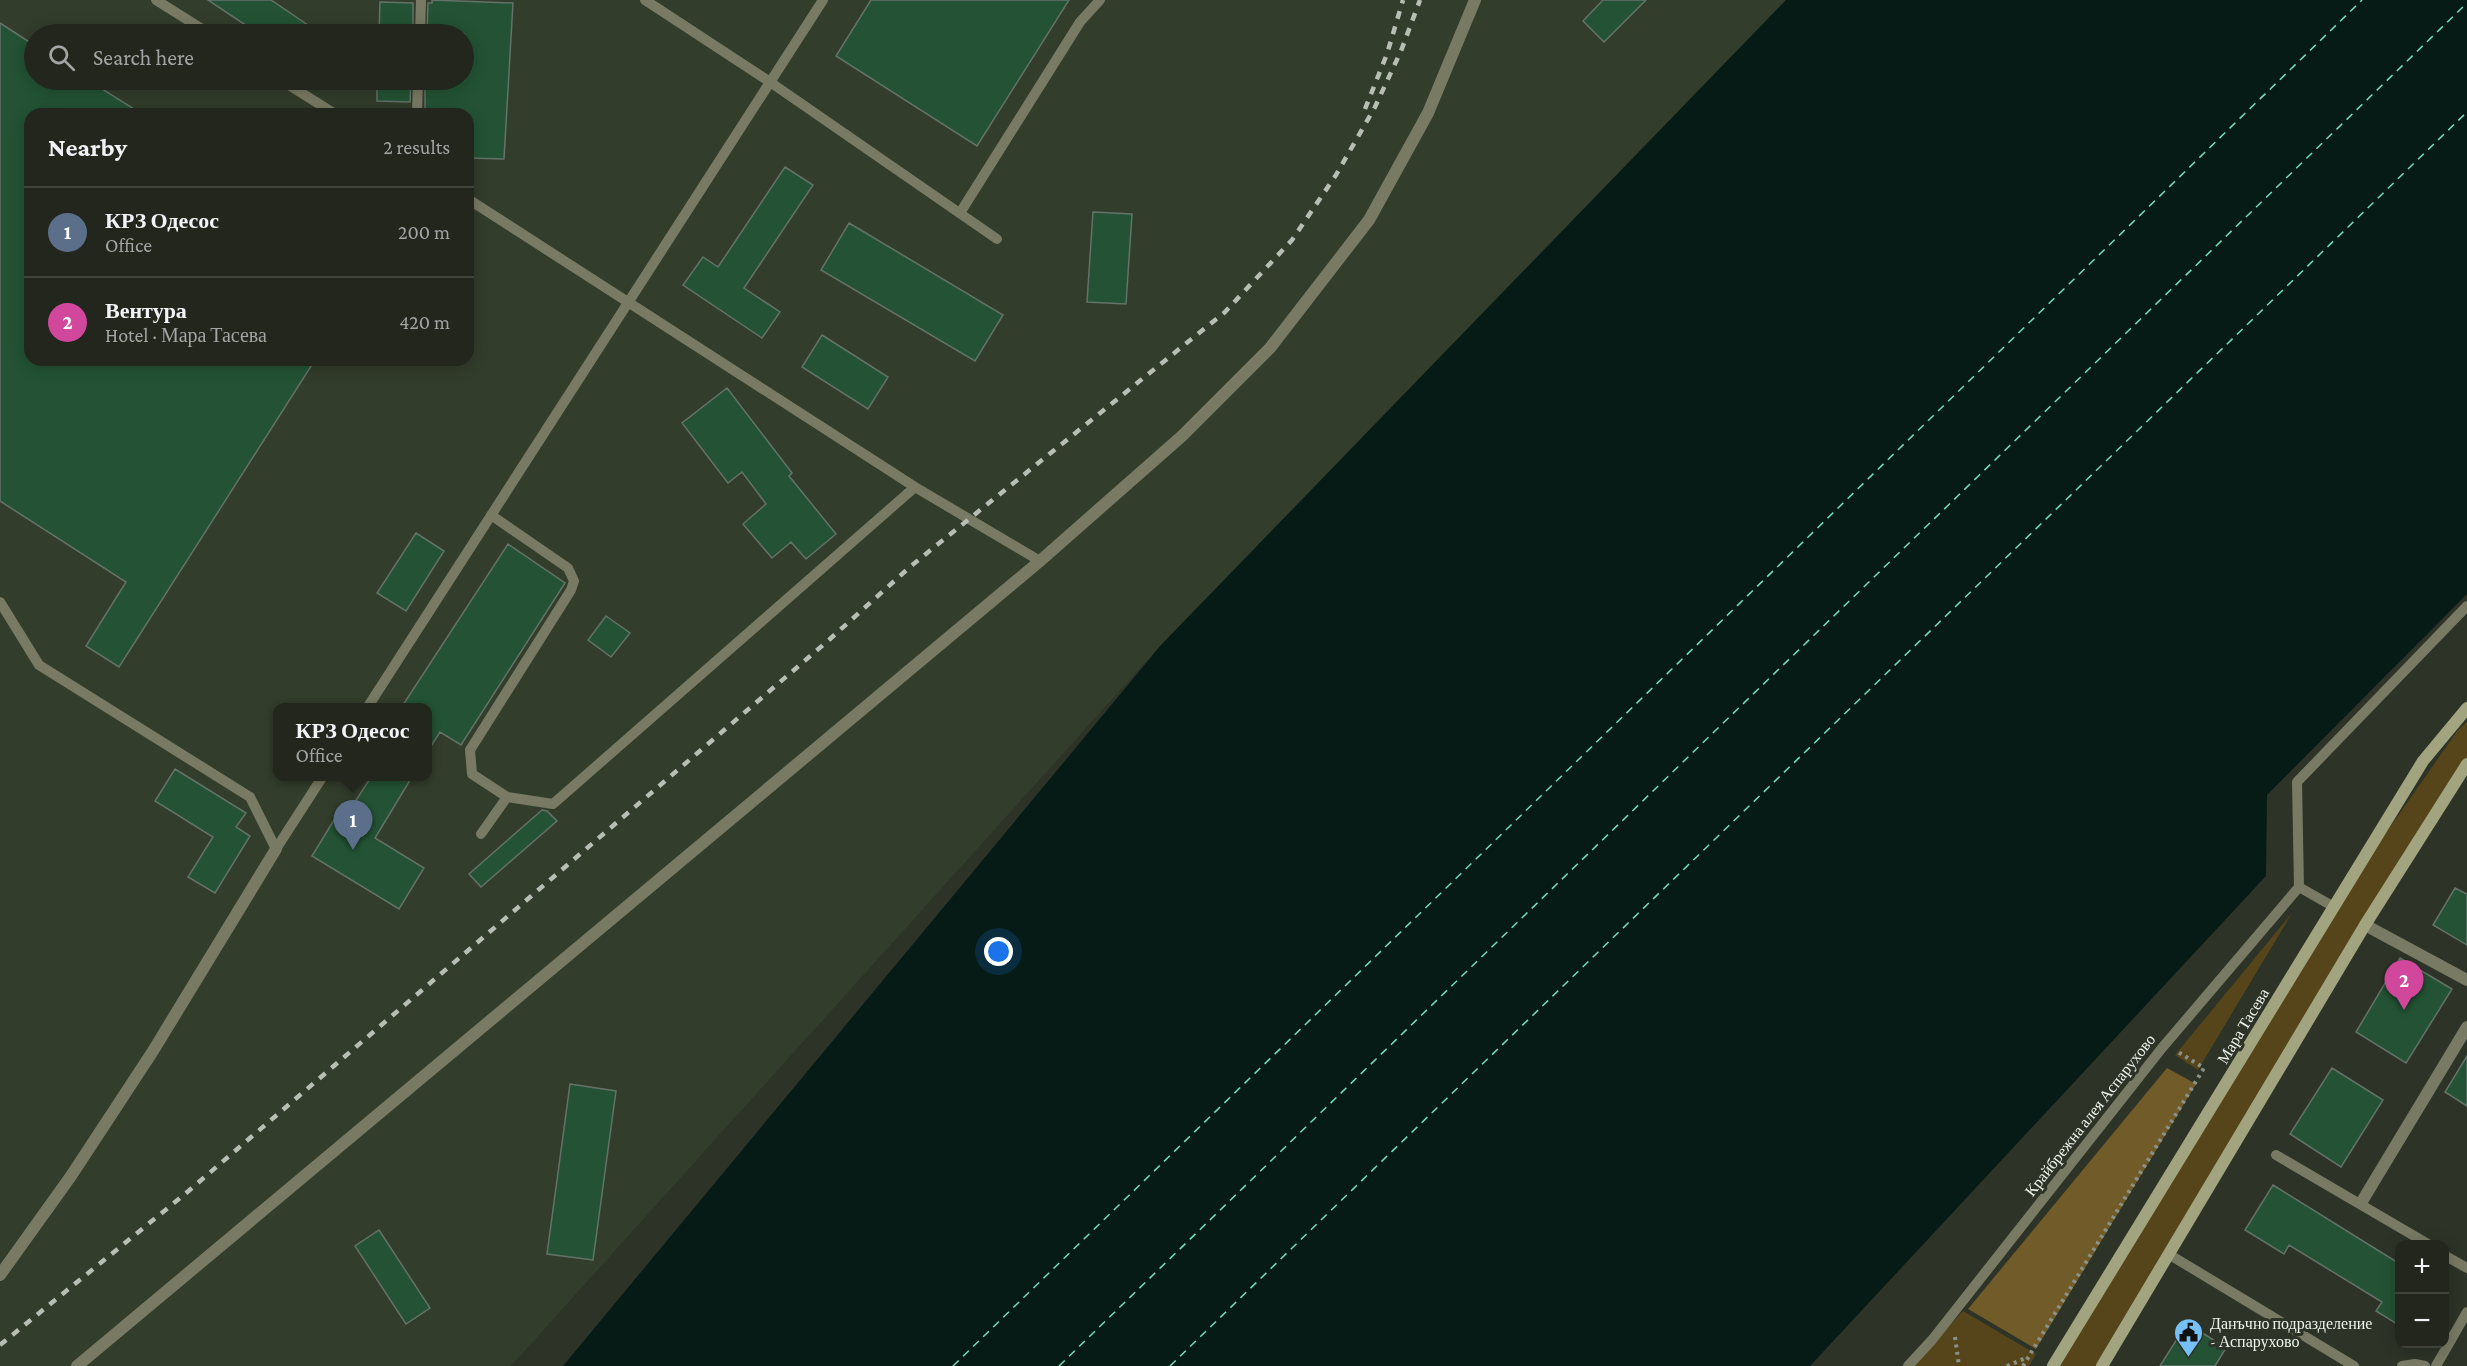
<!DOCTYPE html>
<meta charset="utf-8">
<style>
body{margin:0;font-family:"Crimson Pro",serif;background:#2a2e26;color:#f1f3f6}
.controls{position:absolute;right:18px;bottom:18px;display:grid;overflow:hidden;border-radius:12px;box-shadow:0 3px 15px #0003}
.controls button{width:54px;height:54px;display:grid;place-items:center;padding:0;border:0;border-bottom:2px solid #3f433b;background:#22261d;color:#f1f3f6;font:30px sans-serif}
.you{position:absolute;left:999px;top:952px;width:21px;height:21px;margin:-15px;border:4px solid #fff;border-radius:50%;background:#1a73e8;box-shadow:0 0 0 9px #1a73e833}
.badge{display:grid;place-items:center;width:39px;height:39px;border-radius:50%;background:#1a73e8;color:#fff;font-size:20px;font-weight:700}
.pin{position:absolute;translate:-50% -50px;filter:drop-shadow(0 2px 3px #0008)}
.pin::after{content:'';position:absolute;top:32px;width:21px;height:18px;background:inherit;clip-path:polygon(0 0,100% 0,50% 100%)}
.popup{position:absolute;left:273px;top:703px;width:159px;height:78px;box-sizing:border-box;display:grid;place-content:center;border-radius:12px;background:#22261d;filter:drop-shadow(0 2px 4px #0005);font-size:20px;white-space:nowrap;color:#a2a5a4}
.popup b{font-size:22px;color:#f1f3f6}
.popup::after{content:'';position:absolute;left:50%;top:100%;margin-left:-12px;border:12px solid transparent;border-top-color:#22261d}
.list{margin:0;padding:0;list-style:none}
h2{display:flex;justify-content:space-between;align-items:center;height:78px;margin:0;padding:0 24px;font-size:26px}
h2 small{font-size:20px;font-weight:400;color:#a2a5a4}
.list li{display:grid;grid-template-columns:39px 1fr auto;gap:18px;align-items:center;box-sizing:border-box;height:90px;padding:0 24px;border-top:2px solid #3f433b}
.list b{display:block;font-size:22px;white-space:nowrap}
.list p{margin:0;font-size:20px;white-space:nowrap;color:#a2a5a4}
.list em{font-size:20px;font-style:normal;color:#a2a5a4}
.icon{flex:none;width:33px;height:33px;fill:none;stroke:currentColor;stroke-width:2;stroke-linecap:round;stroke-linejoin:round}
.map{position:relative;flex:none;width:2467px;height:1366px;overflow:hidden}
.search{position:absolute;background:#22261d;box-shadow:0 3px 15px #0003;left:24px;top:24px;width:450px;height:66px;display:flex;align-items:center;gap:15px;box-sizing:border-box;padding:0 21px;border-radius:33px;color:#a2a5a4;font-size:22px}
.panel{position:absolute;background:#22261d;box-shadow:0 3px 15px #0003;left:24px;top:108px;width:450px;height:258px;border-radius:18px}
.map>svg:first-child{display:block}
.built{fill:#333d2b;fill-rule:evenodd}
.green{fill:#56451a}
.forest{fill:#715c29}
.water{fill:#061b16}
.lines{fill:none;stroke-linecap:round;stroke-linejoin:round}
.ferry{stroke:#75dcc2;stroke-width:1.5;stroke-dasharray:8 6;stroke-linecap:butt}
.building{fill:#235334;stroke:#647268;stroke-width:1.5}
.path{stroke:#8b9187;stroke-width:4;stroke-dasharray:3 4.5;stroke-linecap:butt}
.service{stroke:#797a64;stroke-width:10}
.minor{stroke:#797a64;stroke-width:12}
.secondary{stroke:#a2a47f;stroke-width:12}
.rail{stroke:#b9beb5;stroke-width:4.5;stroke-dasharray:8 8;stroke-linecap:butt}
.labels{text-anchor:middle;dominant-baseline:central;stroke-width:6;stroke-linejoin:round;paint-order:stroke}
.street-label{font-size:16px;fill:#eff4ec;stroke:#2d3327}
.poi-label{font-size:16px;fill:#eff4ec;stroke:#2d3327;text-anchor:start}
</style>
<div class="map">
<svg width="2467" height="1366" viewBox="0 0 2467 1366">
<rect width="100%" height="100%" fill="#2d3327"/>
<path class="built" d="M0,0h1786l-625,645 -650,721h-511zM34,34h430v46h-430zM30,114h438v246h-438zM278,708h150v68h-150z"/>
<path class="green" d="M2467,722v43l-365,601h-50l282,-459 124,-177z
M2292,913l-94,157 -23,-15z
M1963,1311l73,43 -7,12h-117z"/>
<path class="forest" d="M2167,1068l29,16 -160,265 -68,-40z"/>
<path class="water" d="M1786,0h681v594l-200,201 -1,81 -456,490h-1247l598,-721z"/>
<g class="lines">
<path class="ferry" d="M953,1366l1409,-1366
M1059,1366l1408,-1363
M1170,1366l1297,-1254"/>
</g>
<path class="building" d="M208,0h63l50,34h-62z
M432,0l81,3 -9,156 -36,-1v-44h-43v-34h39v-46h-37l1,-31h4z
M871,0h198l-92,146 -141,-90z
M1603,0h43l-42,42 -21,-21z
M380,2l33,1v31h-34z
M0,23l34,22v35h54l54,34h-112v246h285l-196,307 -33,-21 40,-64 -126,-81z
M377,80h34l-1,22 -33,-1z
M785,167l28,18 -69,103 36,24 -18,26 -79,-53 20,-28 15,10z
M1093,212l39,2 -6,90 -39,-2z
M849,223l154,92 -28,46 -154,-91z
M822,335l66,42 -20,32 -66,-42z
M727,388l65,85 -3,3 47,58 -30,25 -15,-17 -19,16 -29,-34 23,-20 -24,-32 -14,11 -46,-60z
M416,533l28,18 -38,60 -29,-18z
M508,544l57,39 -104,162 -21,-13 -12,19v-43h-27z
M606,616l24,17 -19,24 -23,-17z
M175,769l71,44 -10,14 14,9 -35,57 -27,-16 25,-40 -58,-36z
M371,777h41l-37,61 49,30 -25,41 -87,-53 25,-41 7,4z
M542,810l5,1 10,10 -76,66 -12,-13z
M2455,888l12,6v51l-34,-20z
M2400,958l52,31 -46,74 -50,-31z
M2467,1056v50l-22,-14z
M2332,1068l51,32 -42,67 -51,-33z
M570,1084l46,7 -23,169 -46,-6z
M2273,1185l127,79v62l-24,-15 6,-9 -93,-57 -5,9 -39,-24z
M379,1230l51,78 -24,16 -51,-78z
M2187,1323l39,25 -11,18h-55z"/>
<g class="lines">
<path class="path" d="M1955,1337l4,29
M2007,1366l21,-9
M2023,1366l181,-298 -26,-16"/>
<path class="service" d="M156,0l54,34
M645,0l125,82 227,157
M420,34l1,-34
M281,80l54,34
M417,114l1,-34
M468,199l447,288 125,74
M960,213l120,-191 20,-22
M491,515l77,53 6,13 -3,9 -101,160 2,24 35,23
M0,602l39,63 211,132 26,52
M367,708l456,-708
M481,834l26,-37 46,7 362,-317
M276,849l47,-73
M2299,887l-2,-105 170,-176
M2299,887l35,20
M2276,1155l152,89
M2170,1255l184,111
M2444,1255l23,13
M1908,1366l24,-26 230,-292 137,-161
M2402,1366l13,-2 10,2
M2436,1366l31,-54"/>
<path class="minor" d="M2365,925l102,55
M2361,1203l106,-176
M0,1275l71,-99 82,-125 123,-202
M77,1366l963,-805 142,-125 88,-88 99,-128 59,-107 47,-113"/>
<path class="secondary" d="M2053,1366l370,-605 44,-53
M2102,1366l263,-441 102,-161"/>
<path class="rail" d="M1365,109l22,-55 16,-54
M0,1345l185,-151 645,-555 81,-73 314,-254 67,-72 44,-65 39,-68 26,-56 19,-51"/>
</g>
<defs>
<symbol id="civic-pin" viewBox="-11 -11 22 30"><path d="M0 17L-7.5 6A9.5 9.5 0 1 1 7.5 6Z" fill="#75c0f6" stroke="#2d3327"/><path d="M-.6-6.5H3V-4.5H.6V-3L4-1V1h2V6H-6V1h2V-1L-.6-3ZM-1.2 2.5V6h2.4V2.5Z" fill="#111"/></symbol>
</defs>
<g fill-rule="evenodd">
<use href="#civic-pin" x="2172" y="1316" width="33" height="45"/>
</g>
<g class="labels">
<g class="street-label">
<text transform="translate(2243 1026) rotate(-59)">Мара Тасева</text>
<text transform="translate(2090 1115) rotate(-52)">Крайбрежна алея Аспарухово</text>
</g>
<g class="poi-label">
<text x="2210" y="1323">Данъчно подразделение<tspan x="2210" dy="18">- Аспарухово</tspan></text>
</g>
</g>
</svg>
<div class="controls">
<button>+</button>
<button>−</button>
</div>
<div class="you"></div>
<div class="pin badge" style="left:353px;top:850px;background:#5c6f8a">1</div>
<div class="popup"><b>КРЗ Одесос</b>Office</div>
<div class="pin badge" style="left:2404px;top:1010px;background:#d1479c">2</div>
<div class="search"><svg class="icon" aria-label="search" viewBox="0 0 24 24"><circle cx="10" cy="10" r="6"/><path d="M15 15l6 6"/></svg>Search here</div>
<section class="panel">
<h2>Nearby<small>2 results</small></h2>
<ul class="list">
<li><span class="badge" style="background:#5c6f8a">1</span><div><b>КРЗ Одесос</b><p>Office</p></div><em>200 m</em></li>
<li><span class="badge" style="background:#d1479c">2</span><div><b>Вентура</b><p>Hotel · Мара Тасева</p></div><em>420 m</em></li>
</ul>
</section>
</div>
